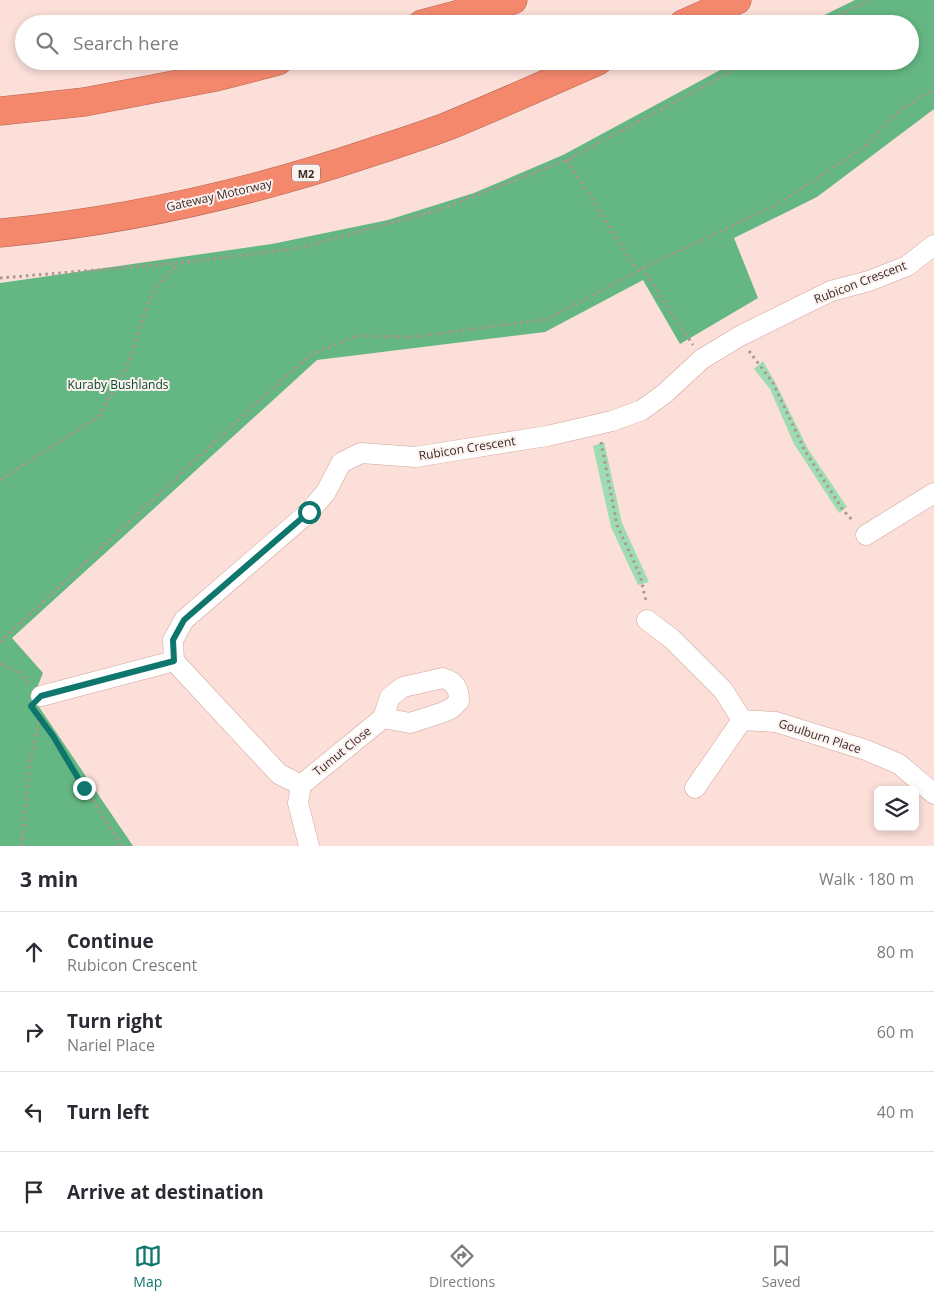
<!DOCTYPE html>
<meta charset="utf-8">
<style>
body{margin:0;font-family:"Open Sans",sans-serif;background:#f7f7f7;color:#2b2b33}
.controls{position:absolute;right:15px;bottom:15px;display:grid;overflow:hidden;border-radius:8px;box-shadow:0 2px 8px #0003}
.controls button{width:45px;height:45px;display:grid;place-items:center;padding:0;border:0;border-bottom:1px solid #e1e1e2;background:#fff;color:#2b2b33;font:25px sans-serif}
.stop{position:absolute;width:15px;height:15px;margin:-11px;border:4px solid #0f766e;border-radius:50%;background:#fff}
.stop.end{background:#0f766e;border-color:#fff;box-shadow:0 1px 5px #0008}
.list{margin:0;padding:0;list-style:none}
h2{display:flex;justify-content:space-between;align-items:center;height:65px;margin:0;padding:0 20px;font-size:21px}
h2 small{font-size:16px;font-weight:400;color:#7c7c81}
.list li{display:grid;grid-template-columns:32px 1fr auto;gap:15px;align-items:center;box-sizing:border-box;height:80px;padding:0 20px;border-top:1px solid #e1e1e2}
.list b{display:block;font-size:19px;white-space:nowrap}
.list p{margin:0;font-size:16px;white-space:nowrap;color:#7c7c81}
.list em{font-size:16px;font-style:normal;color:#7c7c81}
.icon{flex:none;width:28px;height:28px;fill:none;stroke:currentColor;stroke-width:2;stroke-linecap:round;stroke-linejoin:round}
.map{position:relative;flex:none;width:934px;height:846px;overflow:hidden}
.search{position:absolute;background:#fff;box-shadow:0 2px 8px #0003;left:15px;right:15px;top:15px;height:55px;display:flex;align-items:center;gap:12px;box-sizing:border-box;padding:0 18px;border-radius:28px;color:#7c7c81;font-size:19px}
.sheet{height:385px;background:#fff}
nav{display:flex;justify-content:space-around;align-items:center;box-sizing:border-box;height:70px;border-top:1px solid #e1e1e2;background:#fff;font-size:14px;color:#7c7c81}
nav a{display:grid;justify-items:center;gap:2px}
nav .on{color:#0f766e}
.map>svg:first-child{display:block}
.green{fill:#9edcb3}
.forest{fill:#64b783}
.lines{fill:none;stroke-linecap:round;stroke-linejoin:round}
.street-casing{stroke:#d1a599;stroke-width:21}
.highway-casing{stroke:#b36754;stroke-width:29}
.path{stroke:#ae9690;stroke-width:3;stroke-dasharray:2.5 4;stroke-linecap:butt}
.street{stroke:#fff;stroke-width:20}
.highway{stroke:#f3886d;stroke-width:28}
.route{stroke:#0f766e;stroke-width:6}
.labels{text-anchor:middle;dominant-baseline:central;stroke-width:4;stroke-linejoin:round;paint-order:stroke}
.shield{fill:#fbf1ef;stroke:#756562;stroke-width:1}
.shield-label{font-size:11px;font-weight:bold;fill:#3b2925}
.street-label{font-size:12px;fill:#3b2925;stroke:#fbf1ef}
.park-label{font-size:12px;fill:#064928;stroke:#fbf1ef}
</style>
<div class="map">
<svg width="934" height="846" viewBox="0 0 934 846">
<rect width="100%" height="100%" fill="#fbdfd8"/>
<path class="green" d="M763,361l14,25 31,63 39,58 -8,6 -45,-69 -24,-55 -16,-20z
M604,442l18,81 27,59 -11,3 -27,-58 -18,-81z"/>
<path class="forest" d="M855,0h79v109l-117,88 -83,41 24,60 -78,46 -37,-64 -98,52 -228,28 -305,278 31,35 -10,25 100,148h-133v-563l272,-39 116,-24 86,-27 89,-38 174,-94h173v-37h-104z"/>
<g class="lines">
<defs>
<path id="street" d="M866,535l68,-42
M647,620l25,19 51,51 19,30 34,2 90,28 33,14 35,30
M443,678c12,4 16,10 16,23l-7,7 -8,4 -34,11 -27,-5 7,-21 13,-10z
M41,696l133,-35
M301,785l82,-67
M695,788l47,-68
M309,846l-11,-43 3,-18 -22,-11 -105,-113 -1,-21 11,-20 125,-108 17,-20 15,-29 20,-10 54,4 132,-21 65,-15 30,-11 22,-16 38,-35 38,-23 91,-45 38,-10 38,-15 27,-21"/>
<path id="highway" d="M422,24l91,-24
M683,24l54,-24
M0,111l84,-9 132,-25 62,-16
M0,233c125,-12 250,-40 369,-80 27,-9 53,-17 79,-27 51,-21 100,-43 150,-65"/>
</defs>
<use href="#street" class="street-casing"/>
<use href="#highway" class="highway-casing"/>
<path class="path" d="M822,24l48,-24
M567,160l70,110
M642,268l51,77
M0,278l180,-15 120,-15 135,-37 132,-51 184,-99
M749,351l24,32 32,68 38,59 11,12
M601,442l16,83 23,50 6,26
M0,480l99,-64 31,-55 15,-50 11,-25 23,-22
M0,642l262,-244 48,-43 46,-19 58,1 134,-18 99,-53 129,-61 88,-58 35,-36 35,-22
M0,664l19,8 10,13
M35,713l18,23 69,110
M22,846l7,-79 10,-47"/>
<use href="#street" class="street"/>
<use href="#highway" class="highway"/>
</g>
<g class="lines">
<path class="route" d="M84,788l-31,-52 -22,-30 10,-10 133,-35 -1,-21 11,-20 125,-108"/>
</g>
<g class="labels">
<rect class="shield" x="292" y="164.5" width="28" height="17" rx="4"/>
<g class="shield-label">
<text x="306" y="173">M2</text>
</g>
<g class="street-label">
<text transform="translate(219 195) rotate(-13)">Gateway Motorway</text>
<text transform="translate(860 282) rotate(-21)">Rubicon Crescent</text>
<text transform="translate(467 448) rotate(-9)">Rubicon Crescent</text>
<text transform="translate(820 736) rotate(18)">Goulburn Place</text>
<text transform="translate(342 751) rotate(-39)">Tumut Close</text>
</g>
<g class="park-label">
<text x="118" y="384">Kuraby Bushlands</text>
</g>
</g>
</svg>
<div class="controls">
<button><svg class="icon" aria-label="layers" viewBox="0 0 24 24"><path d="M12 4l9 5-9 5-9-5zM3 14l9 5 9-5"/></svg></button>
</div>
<div class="stop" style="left:309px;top:512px"></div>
<div class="stop end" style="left:84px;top:788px"></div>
<div class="search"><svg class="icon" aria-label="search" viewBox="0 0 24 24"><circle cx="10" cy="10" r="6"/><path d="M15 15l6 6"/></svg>Search here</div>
</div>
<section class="sheet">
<h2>3 min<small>Walk · 180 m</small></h2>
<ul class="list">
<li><svg class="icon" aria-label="ahead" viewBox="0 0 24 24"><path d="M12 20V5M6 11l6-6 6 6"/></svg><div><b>Continue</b><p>Rubicon Crescent</p></div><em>80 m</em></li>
<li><svg class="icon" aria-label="right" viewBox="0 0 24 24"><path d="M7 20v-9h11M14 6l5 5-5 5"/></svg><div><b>Turn right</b><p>Nariel Place</p></div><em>60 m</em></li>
<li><svg class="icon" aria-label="left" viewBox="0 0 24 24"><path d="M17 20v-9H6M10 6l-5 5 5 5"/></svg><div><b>Turn left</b></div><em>40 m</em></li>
<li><svg class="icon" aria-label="arrive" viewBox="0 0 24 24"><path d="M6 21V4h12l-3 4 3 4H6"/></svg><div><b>Arrive at destination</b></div></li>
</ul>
</section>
<nav>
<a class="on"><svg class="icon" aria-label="map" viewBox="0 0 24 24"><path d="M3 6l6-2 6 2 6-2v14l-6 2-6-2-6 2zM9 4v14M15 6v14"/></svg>Map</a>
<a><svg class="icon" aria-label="directions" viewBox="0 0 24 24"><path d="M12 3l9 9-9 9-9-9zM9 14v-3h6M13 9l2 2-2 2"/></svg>Directions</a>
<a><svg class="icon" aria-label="saved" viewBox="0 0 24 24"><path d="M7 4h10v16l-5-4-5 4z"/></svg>Saved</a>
</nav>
